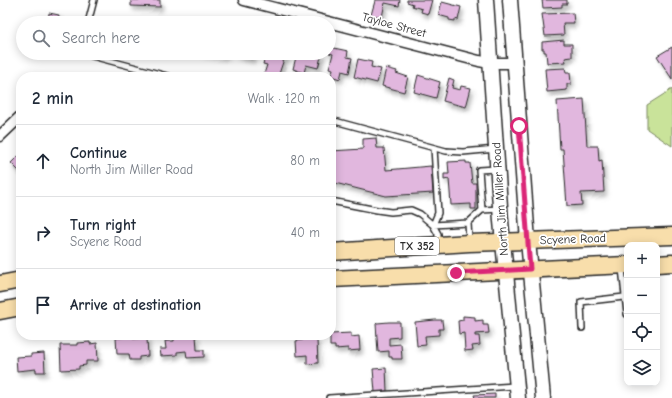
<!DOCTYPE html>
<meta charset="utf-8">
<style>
body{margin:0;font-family:"Comic Neue",sans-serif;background:#f2f2f3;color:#1f2937}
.controls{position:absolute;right:12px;bottom:12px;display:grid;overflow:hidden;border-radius:8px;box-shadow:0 2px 10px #0003}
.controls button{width:36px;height:36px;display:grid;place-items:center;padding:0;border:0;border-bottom:1px solid #e0e1e3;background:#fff;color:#1f2937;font:20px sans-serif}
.stop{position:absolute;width:12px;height:12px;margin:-9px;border:3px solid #db2777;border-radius:50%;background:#fff}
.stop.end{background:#db2777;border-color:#fff;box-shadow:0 1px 4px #0008}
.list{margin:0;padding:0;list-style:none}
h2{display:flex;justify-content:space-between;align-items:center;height:52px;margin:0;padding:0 16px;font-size:17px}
h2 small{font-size:13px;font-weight:400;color:#747a83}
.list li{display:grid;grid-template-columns:26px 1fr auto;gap:12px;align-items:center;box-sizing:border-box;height:72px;padding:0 16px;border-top:1px solid #e0e1e3}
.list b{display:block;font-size:15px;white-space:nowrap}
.list p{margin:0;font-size:13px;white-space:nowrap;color:#747a83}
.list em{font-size:13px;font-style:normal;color:#747a83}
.icon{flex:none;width:22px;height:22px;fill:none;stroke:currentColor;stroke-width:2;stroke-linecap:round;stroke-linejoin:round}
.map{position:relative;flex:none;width:672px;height:398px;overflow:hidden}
.search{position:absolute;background:#fff;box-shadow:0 2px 10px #0003;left:16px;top:16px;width:320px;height:44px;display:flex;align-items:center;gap:10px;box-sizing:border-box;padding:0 14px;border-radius:22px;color:#747a83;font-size:15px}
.panel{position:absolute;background:#fff;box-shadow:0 2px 10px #0003;left:16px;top:72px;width:320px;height:268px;border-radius:16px}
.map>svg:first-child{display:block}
.green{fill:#c9e39a;stroke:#7a8762}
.building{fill:#e1b7de;stroke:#2b2b2b;filter:url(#shadow)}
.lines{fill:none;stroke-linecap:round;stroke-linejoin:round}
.service-casing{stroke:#2b2b2b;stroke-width:8}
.minor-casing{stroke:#2b2b2b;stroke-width:13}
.secondary-casing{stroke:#2b2b2b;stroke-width:17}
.primary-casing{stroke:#2b2b2b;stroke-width:19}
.service{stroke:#fff;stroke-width:5}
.minor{stroke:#fff;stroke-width:10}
.secondary{stroke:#fff;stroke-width:14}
.primary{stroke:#f8deab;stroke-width:16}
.route{stroke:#db2777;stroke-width:5}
.labels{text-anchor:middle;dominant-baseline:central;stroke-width:3.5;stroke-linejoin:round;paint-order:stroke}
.shield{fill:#fff;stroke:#6b6b6b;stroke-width:1}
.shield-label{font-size:11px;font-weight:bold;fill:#2b2b2b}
.street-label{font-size:12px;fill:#2b2b2b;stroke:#fff}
</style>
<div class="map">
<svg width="672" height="398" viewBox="0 0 672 398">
<defs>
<filter id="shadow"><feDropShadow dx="2.5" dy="4" stdDeviation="2" flood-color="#0004"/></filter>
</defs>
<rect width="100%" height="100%" fill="#fff"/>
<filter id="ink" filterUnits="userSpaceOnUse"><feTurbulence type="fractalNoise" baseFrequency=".025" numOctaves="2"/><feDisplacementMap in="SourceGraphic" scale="8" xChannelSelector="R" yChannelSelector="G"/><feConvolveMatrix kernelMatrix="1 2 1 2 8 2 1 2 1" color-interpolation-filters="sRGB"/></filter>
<g filter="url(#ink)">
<path class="green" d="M672,89v57l-25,-17v-24z"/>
<path class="building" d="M131,0h29v7l-29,-1z
M377,0h23l-1,6 -14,-3 -3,14 -11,-2 4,-14z
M407,0h25l-4,14 -7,-2 1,-3 -10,-3 1,-2 -6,-2z
M542,0h25v4h-5v3l-19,1z
M442,2l19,5 -3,13 -3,-1v2l-6,-1v-2l-11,-3z
M49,13l10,2 -1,6 8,2h-18z
M573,13l1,10h-11l1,12 -19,1 -3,-22z
M564,40v4h8v13l-7,1 1,4 -19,1 -1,-11h-2v-3h-2v-7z
M329,47l19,4 -1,6 5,1 -3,15 -7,-2 -2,8 -9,-3 2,-7 -4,-1 4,-14 -4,-1z
M672,47v32l-15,-23z
M201,53h25v3z
M237,53h17l-2,6 -16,-4z
M266,53h23v3l-2,-1 -2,4h-1l-6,18 -14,-3 3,-9 -4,-1 2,-7h2l1,-3z
M297,53h25l-4,15 -12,-3 -2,8 -11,-4z
M358,59l14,3 -1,5 10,2 -4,14 -23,-6z
M386,68l11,3 -1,2 12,4 -4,15 -22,-6z
M565,68l1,4h4l1,12h-4v6l-20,2 -2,-23z
M418,75l22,7 -4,16 -22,-6z
M449,78l5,2 -2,8 8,2 1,-4 10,2 -5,19 -23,-6z
M584,99l3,47h11l1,15 3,-1 2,32 -23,1 1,12 -15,1 -4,-57h-3l-3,-48z
M376,138l1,10h7l2,22 45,-4 2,27 -47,3 -51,-13h-4v-32l32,-2v-10z
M21,155v18l-10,-10 6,-6z
M466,161v2h4l2,20h4v26h-5v-5l-20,1 -2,-26 -5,1v-6h5l-1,-12z
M463,316l12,1v4l8,-1v5h5l1,8 -14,1v2h4l1,9 -8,1 1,4 -8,1 -1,-18 -5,1 -1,-13 5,-1z
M435,320h7l1,9h-4v6l-14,1 1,9 -9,1 -2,-24z
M389,322h11v15l-11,1v7l12,-1 1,15h-10v-2h-3v-6l-11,1 -2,-28 1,-1z
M351,333v4l8,-1 1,14 -12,1v-3l-13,1v-3h-5v-11l1,-1z
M174,335h22l1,15h7v7l-17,1 -1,-7 -9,1v3l-16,1 -1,-7h6l-1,-8h9z
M133,337v2l14,-1 1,18 -9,1v3h-9l-1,-6h-12l-1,-16z
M313,337v3h4l1,23 -11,1v-9l-10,1 -1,-15 7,-1v-2z
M90,342v2l7,-1 1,18h-12v4l-7,1v3l-18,1 -1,-25h17v-2z
M44,353l1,19h-9v-3l-19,2 -1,-14 15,-1v-2z
M386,368l1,23 -12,1 -2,-23z
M495,394v4h-20l-1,-3z"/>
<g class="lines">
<defs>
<path id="service" d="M88,23l6,-23
M89,53l3,3 79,21
M331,120l115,31 17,1 33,-3
M434,148l4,65 -5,12 35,-2 1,17
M331,201l46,9 14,2 20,-2 9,4 13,11 5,9v8
M482,210l-3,-40 17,-1
M468,223l14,-13 18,-1
M622,268l5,46
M582,328l-1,-26 43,-5
M329,398l186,-12"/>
<path id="minor" d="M244,0l235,61 11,2h25
M0,136l21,-20"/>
<path id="secondary" d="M486,0l15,221 17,177
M510,0l18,241 15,157"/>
<path id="primary" d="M331,252l138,-9 203,-7
M657,264l15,-1
M331,279l296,-14
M0,284l21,-4
M0,311l21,-4"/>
</defs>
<use href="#service" class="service-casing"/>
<use href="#minor" class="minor-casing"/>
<use href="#secondary" class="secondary-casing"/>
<use href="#primary" class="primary-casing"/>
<use href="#service" class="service"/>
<use href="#minor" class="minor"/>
<use href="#secondary" class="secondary"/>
<use href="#primary" class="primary"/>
</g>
</g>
<g class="lines" filter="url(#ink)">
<path class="route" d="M456,273l74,-4 -11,-143"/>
</g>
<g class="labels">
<rect class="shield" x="395" y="237" width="44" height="18" rx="3"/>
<g class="shield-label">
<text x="417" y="246">TX 352</text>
</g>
<g class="street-label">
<text transform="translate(394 25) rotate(15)">Tayloe Street</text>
<text transform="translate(500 199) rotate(-94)">North Jim Miller Road</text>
<text transform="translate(573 239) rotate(-2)">Scyene Road</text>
</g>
</g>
</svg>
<div class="controls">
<button>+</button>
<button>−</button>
<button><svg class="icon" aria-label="locate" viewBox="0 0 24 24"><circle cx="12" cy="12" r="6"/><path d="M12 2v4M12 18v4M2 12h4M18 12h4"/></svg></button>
<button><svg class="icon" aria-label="layers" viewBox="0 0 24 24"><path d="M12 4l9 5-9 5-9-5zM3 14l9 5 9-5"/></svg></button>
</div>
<div class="stop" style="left:519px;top:126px"></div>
<div class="stop end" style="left:456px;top:273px"></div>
<div class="search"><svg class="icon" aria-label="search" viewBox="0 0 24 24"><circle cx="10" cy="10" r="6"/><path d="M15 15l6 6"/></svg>Search here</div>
<section class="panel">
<h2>2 min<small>Walk · 120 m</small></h2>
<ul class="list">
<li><svg class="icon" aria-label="ahead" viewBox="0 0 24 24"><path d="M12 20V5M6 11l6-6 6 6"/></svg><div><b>Continue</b><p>North Jim Miller Road</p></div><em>80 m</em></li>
<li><svg class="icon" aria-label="right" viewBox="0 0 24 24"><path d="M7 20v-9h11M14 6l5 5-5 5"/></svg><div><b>Turn right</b><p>Scyene Road</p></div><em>40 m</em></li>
<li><svg class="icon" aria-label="arrive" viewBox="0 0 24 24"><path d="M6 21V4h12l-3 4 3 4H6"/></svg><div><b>Arrive at destination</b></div></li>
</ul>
</section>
</div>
